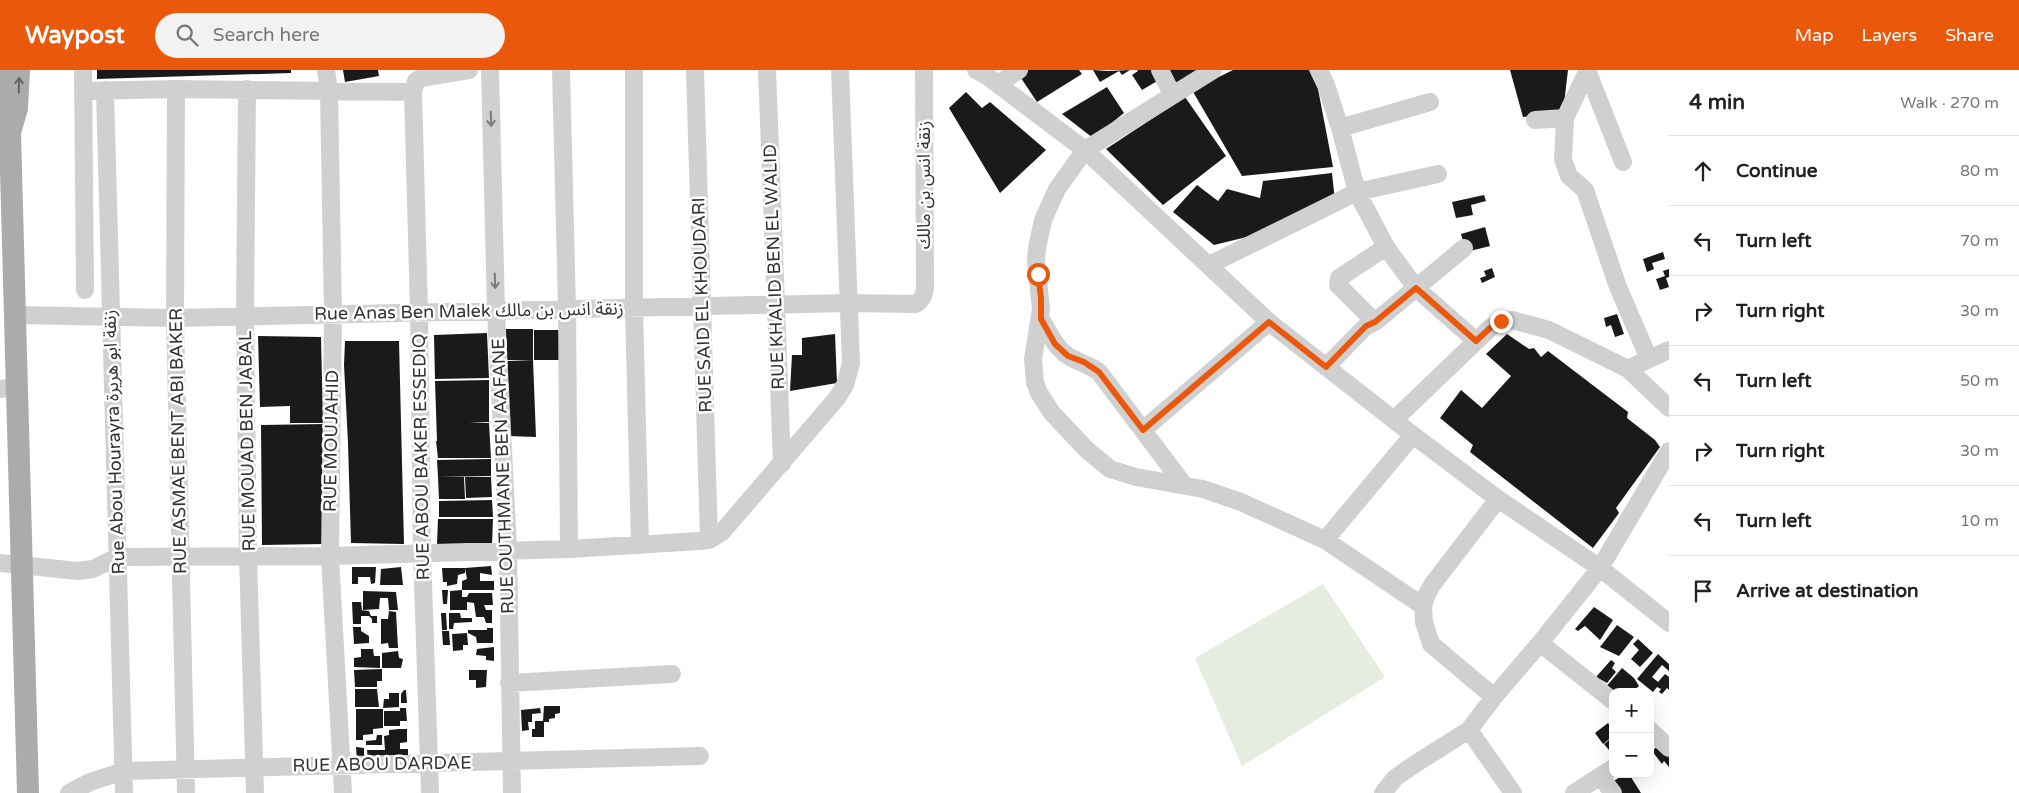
<!DOCTYPE html>
<meta charset="utf-8">
<style>
body{margin:0;font-family:"Varela Round","Noto Sans Arabic",sans-serif;background:#f2f2f2;color:#222}
.controls{position:absolute;right:15px;bottom:15px;display:grid;overflow:hidden;border-radius:10px;box-shadow:0 5px 20px #0002}
.controls button{width:45px;height:45px;display:grid;place-items:center;padding:0;border:0;border-bottom:1px solid #e0e0e0;background:#fff;color:#222;font:25px sans-serif}
.stop{position:absolute;width:15px;height:15px;margin:-11px;border:4px solid #ea580c;border-radius:50%;background:#fff}
.stop.end{background:#ea580c;border-color:#fff;box-shadow:0 1px 5px #0008}
.list{margin:0;padding:0;list-style:none}
h2{display:flex;justify-content:space-between;align-items:center;height:65px;margin:0;padding:0 20px;font-size:21px}
h2 small{font-size:16px;font-weight:400;color:#767676}
.list li{display:grid;grid-template-columns:32px 1fr auto;gap:15px;align-items:center;box-sizing:border-box;height:70px;padding:0 20px;border-top:1px solid #e0e0e0}
.list b{display:block;font-size:19px;white-space:nowrap}
.list em{font-size:16px;font-style:normal;color:#767676}
.icon{flex:none;width:28px;height:28px;fill:none;stroke:currentColor;stroke-width:2;stroke-linecap:round;stroke-linejoin:round}
.map{position:relative;flex:none;width:1669px;height:723px;overflow:hidden}
header{display:flex;align-items:center;gap:30px;box-sizing:border-box;height:70px;padding:0 25px;background:#ea580c;color:#fff}
header strong{font-size:24px}
nav{display:flex;gap:28px;margin-inline-start:auto;font-size:18px}
.search{width:350px;height:45px;background:#f2f2f2;display:flex;align-items:center;gap:12px;box-sizing:border-box;padding:0 18px;border-radius:28px;color:#767676;font-size:19px}
main{display:flex}
aside{flex:1;background:#fff}
.map>svg:first-child{display:block}
.green{fill:#e6ecdf}
.building{fill:#1a1a1a}
.lines{fill:none;stroke-linecap:round;stroke-linejoin:round}
.minor{stroke:#d0d0d0;stroke-width:18}
.major{stroke:#ababab;stroke-width:22}
.oneway{stroke:#636363}
.oneway2{stroke:#7a7a7a}
.route{stroke:#ea580c;stroke-width:6}
.labels{text-anchor:middle;dominant-baseline:central;stroke-width:5;stroke-linejoin:round;paint-order:stroke}
.street-label{font-size:18px;fill:#333;stroke:#fff}
</style>
<header>
<strong>Waypost</strong>
<div class="search"><svg class="icon" aria-label="search" viewBox="0 0 24 24"><circle cx="10" cy="10" r="6"/><path d="M15 15l6 6"/></svg>Search here</div>
<nav><a>Map</a><a>Layers</a><a>Share</a></nav>
</header>
<main>
<div class="map">
<svg width="1669" height="723" viewBox="0 0 1669 723">
<rect width="100%" height="100%" fill="#fff"/>
<path class="green" d="M1323,514l62,93 -143,89 -47,-108z"/>
<path class="building" d="M97,0h194v3l-194,6z
M343,0h35l1,6 -34,6z
M1026,0h53l3,4 -45,28 -18,-27z
M1093,0l15,1 22,-1 -8,5 -3,-4 -19,11z
M1137,0h16l6,10 -17,10 -10,-15 6,-4z
M1168,0h30l-23,15z
M1233,0h76l9,19 15,78 -91,9 -50,-86z
M1510,0h58l-5,43 -40,4z
M1107,17l17,26 -31,25 -31,-24z
M966,22l16,16 8,-6 56,48 -46,43 -51,-85z
M1185,27l41,59 -63,49 -57,-56z
M1332,103l3,28 -76,33 -45,11 -41,-33 24,-27 21,16 9,-12 33,9 3,-17z
M1484,125l2,6 -15,4 2,10 -17,3 -4,-16z
M1485,157l5,19 -24,6 -5,-18z
M1663,182l2,7 -13,4 2,6 -7,3 -4,-13z
M1492,198l3,9 -13,6 -2,-5 6,-2 -2,-5z
M1669,199v8l-3,1 3,9 -9,3 -4,-11 9,-3 -2,-5z
M1617,244l7,20 -9,3 -4,-12 -5,2 -2,-9z
M503,259h30v31h-30z
M534,260h30v30h-30z
M487,263l2,45 -54,1 -1,-44z
M835,264l2,49 -47,8 2,-36h10v-17z
M1507,264l22,15 5,-1 7,9 7,-6 80,61 -1,6 28,22 5,7 -44,61 3,5 -26,35 -123,-96 3,-7 -33,-27 21,-28 21,18 29,-32 -25,-22z
M258,266l63,1 2,86h-33v-17l-30,1z
M345,271h54l5,203 -53,-1 -3,-100 -4,-78z
M533,290l3,77 -28,-1 -2,-75z
M489,310v42l-20,1h20l2,35h-53l-2,-17 28,1 -27,-1 -2,-60z
M324,354l1,120 -63,1 -1,-120z
M491,389v17l-53,1 -1,-17z
M438,407h26l1,22h-26z
M465,407h26l1,20 -26,1z
M492,430l1,17h-54v-16z
M438,449h55l-1,25h-55z
M491,496l1,9 -12,-2v8h14v9h-32v-9l5,-2 -2,-11z
M352,497h24l-1,16 -4,1 -1,-7h-12v7h-6z
M401,497l2,18h-23l1,-16z
M442,498h23v5l-7,2 -1,9 -10,2v-4h-4z
M442,520h6l-1,14h-4z
M462,520v7h5l2,-4h23l1,12h-9l2,5h6v13h-6l-2,-6h-8l-2,-14 -7,-1v8h-17v-19z
M363,521l33,1 2,18h-9l-1,-12h-8l-1,11 -16,1z
M352,532h9l1,8h-2l9,1 2,5h6v7h-5v-4l-3,-3h-8v8h-8z
M1594,537l19,13 -13,20 -15,-14 -7,5 -3,-2z
M389,541l7,1 2,36h-9l-1,-5 -7,1v-25h7z
M441,543h5l1,17h-5z
M449,543h11l1,5h11v4l-18,1 -1,6h-4z
M1617,555l17,12 -15,19 -19,-9z
M353,557h8v4l8,5v7l-15,1z
M487,558h6v15h-16l-1,-6 -8,-4v-3h19z
M442,561h7l1,14h-7z
M467,563l1,12h-5v5l-10,1 -1,-17z
M1638,569l15,14 -13,14 -9,-8 8,-9 -6,-6z
M494,577v14l-8,-1v-4l-10,-1 1,-6z
M361,579h12l1,7h6v12l-26,-1v-9l7,-1z
M398,581l1,7 4,1 -2,9h-19v-15z
M1658,584l11,10v7l-7,-6 -10,12 6,5 7,-8 4,3v13l-2,-2 -5,6 -3,-2 7,-10 -5,7 -4,-2 -4,5 -16,-13z
M1611,590l4,3 -3,5 4,4 -9,11 -11,-6z
M1622,598l12,10 5,8 -7,6h-19l-8,-4z
M382,599v12h-5v6h-22l-1,-17z
M469,600h18l-1,17 -10,1v-8h-7z
M355,619h22l2,18h-24z
M404,620h2l1,13h-6v-9z
M389,623h10v14l-16,1 1,-9h5z
M544,636h16v7l-5,1v4l-6,1v3h-5v15h-12v-8h3v-8h8z
M400,638h6l1,13h-7v5h-16v-15h16z
M540,638l1,5 -9,1v8h-4l1,8 -7,1 -1,-21z
M356,639h27v19l-10,1v5l-10,1v5h-7z
M1608,653l5,7v6l-10,8 -8,-11z
M399,659h8v13l-7,1v6h8v12h-40l-1,-11h18l-1,-14 5,-1v-5z
M377,665h5v10h-16v-4l10,-1z
M1613,667v18l-9,-11z
M1661,673l8,10v14l-5,-6 -2,3 -10,-13z
M356,677l8,1v7l3,2 -10,5z
M1625,704h4l12,19h-22l-7,-11z"/>
<g class="lines">
<path class="minor" d="M83,0l2,220
M326,0l3,20 4,224 -3,242 13,237
M490,0l6,241 12,238 4,244
M561,0l6,239 2,240
M634,0v238l6,236
M695,0l14,470
M767,0l15,394
M976,0l11,6 98,74 184,172 144,113 85,64 102,69 69,55
M1160,0l12,24
M1213,0l-128,80 -28,39 -14,31 -6,28 -1,13 5,48 -8,50 2,23 4,11 13,20 35,37 23,19 26,8 67,12 38,13 84,38 98,66
M1319,0l7,15 14,43 17,64 29,55 30,41 60,53
M1587,0l36,92
M998,14l21,-14
M176,19l-1,229 11,475
M247,19l-2,227 3,240 7,237
M105,20l19,703
M83,21l93,-2 237,3
M1565,48l-2,41 6,17 16,14 33,97 31,72 -21,10
M1535,50l30,-2 22,-46
M1340,58l90,-26
M1209,195l148,-73 81,-18
M15,245l160,3 673,-15 68,1c7,-5 8,-9 9,-17l-1,-217
M1041,249c8,14 15,30 29,38 10,6 20,8 29,15l85,113
M1375,252l-37,-37 1,-7 47,-31
M1649,289l20,-9
M1326,297l40,-41 9,-4 89,-74
M0,319l17,-2
M1394,350l96,-92 11,-7 11,-1 37,10 79,39 41,39
M1143,360l126,-108
M1325,470l88,-105
M0,493l78,8 15,-2 24,-12 213,-1 239,-7 130,-8 10,-1 13,-8 115,-134 8,-13 6,-22 -11,-293
M1540,573l73,58
M509,613l163,-9
M1494,627l-63,-53 -7,-22 -1,-16 4,-12 5,-9 66,-86
M1469,660l44,63
M1650,660l19,18
M1600,706l13,17
M69,723l21,-11 34,-11 576,-15
M430,723l-8,-241 -3,-240 -6,-220 3,-11 5,-3 48,-8
M1383,723l12,-15 20,-14 54,-34 25,-33 46,-54 60,-75 69,-117
M1574,723l39,-25"/>
<path class="major" d="M0,0l1,30 9,34 18,659
M10,63l7,-25 2,-38"/>
</g>
<defs><path id="oneway-shaft" d="M-6 0H5M1.5-3L5.5 0L1.5 3" fill="none" stroke-width="1.6" stroke-linecap="round" stroke-linejoin="round" transform="scale(1.25)"/></defs>
<use class="oneway" href="#oneway-shaft" transform="translate(19 15) rotate(-88)"/>
<g class="oneway2">
<use href="#oneway-shaft" transform="translate(491 49) rotate(88)"/>
<use href="#oneway-shaft" transform="translate(495 211) rotate(88)"/>
</g>
<g class="lines">
<path class="route" d="M1038,204l3,24v21l14,25 13,12 16,6 15,10 44,58 126,-108 57,45 40,-41 9,-4 41,-34 60,53 14,-13 11,-7"/>
</g>
<g class="labels">
<g class="street-label">
<text transform="translate(924 115) rotate(-90)">زنقة انس بن مالك</text>
<text transform="translate(774 197) rotate(-92)">RUE KHALID BEN EL WALID</text>
<text transform="translate(702 235) rotate(-92)">RUE SAID EL KHOUDARI</text>
<text transform="translate(469 241) rotate(-1)">Rue Anas Ben Malek زنقة انس بن مالك</text>
<text transform="translate(178 371) rotate(-91)">RUE ASMAE BENT ABI BAKER</text>
<text transform="translate(247 371) rotate(-91)">RUE MOUAD BEN JABAL</text>
<text transform="translate(331 371) rotate(-89)">RUE MOUJAHID</text>
<text transform="translate(114 372) rotate(-92)">Rue Abou Hourayra زنقة ابو هريرة</text>
<text transform="translate(421 387) rotate(-91)">RUE ABOU BAKER ESSEDIQ</text>
<text transform="translate(503 406) rotate(-92)">RUE OUTHMANE BEN AAFANE</text>
<text transform="translate(382 694) rotate(-1)">RUE ABOU DARDAE</text>
</g>
</g>
</svg>
<div class="controls">
<button>+</button>
<button>−</button>
</div>
<div class="stop" style="left:1038px;top:204px"></div>
<div class="stop end" style="left:1501px;top:251px"></div>
</div>
<aside>
<h2>4 min<small>Walk · 270 m</small></h2>
<ul class="list">
<li><svg class="icon" aria-label="ahead" viewBox="0 0 24 24"><path d="M12 20V5M6 11l6-6 6 6"/></svg><div><b>Continue</b></div><em>80 m</em></li>
<li><svg class="icon" aria-label="left" viewBox="0 0 24 24"><path d="M17 20v-9H6M10 6l-5 5 5 5"/></svg><div><b>Turn left</b></div><em>70 m</em></li>
<li><svg class="icon" aria-label="right" viewBox="0 0 24 24"><path d="M7 20v-9h11M14 6l5 5-5 5"/></svg><div><b>Turn right</b></div><em>30 m</em></li>
<li><svg class="icon" aria-label="left" viewBox="0 0 24 24"><path d="M17 20v-9H6M10 6l-5 5 5 5"/></svg><div><b>Turn left</b></div><em>50 m</em></li>
<li><svg class="icon" aria-label="right" viewBox="0 0 24 24"><path d="M7 20v-9h11M14 6l5 5-5 5"/></svg><div><b>Turn right</b></div><em>30 m</em></li>
<li><svg class="icon" aria-label="left" viewBox="0 0 24 24"><path d="M17 20v-9H6M10 6l-5 5 5 5"/></svg><div><b>Turn left</b></div><em>10 m</em></li>
<li><svg class="icon" aria-label="arrive" viewBox="0 0 24 24"><path d="M6 21V4h12l-3 4 3 4H6"/></svg><div><b>Arrive at destination</b></div></li>
</ul>
</aside>
</main>
